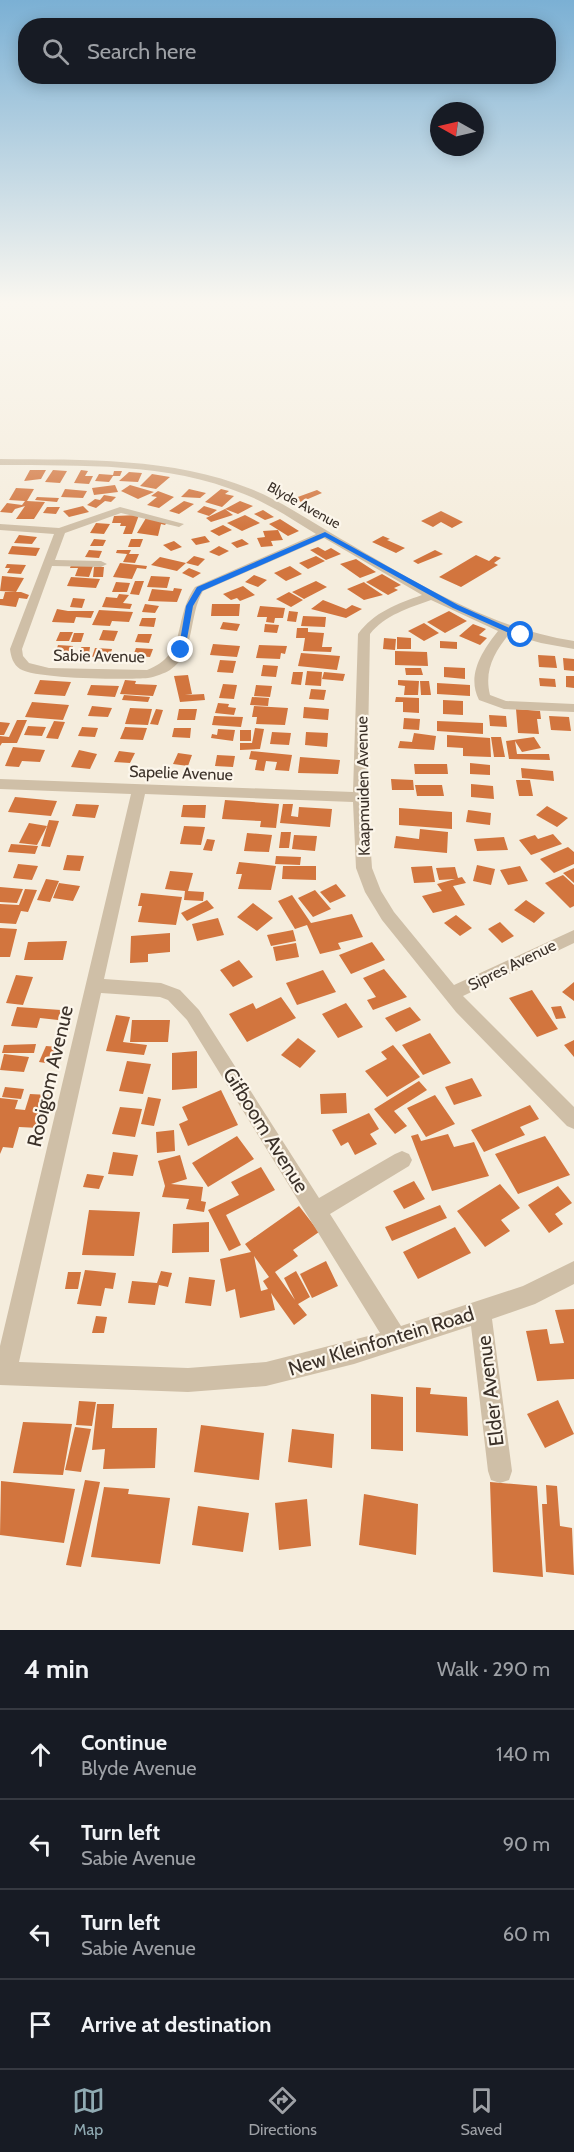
<!DOCTYPE html>
<meta charset="utf-8">
<style>
body{margin:0;font-family:Cabin,sans-serif;background:#242831;color:#f1f3f6}
.compass{position:absolute;left:430px;top:102px;width:54px;height:54px;border-radius:50%;background:#171b24;box-shadow:0 3px 15px #0003;rotate:278deg}
.stop{position:absolute;width:18px;height:18px;margin:-14px;border:4px solid #1a73e8;border-radius:50%;background:#fff}
.stop.end{background:#1a73e8;border-color:#fff;box-shadow:0 2px 6px #0008}
.list{margin:0;padding:0;list-style:none}
h2{display:flex;justify-content:space-between;align-items:center;height:78px;margin:0;padding:0 24px;font-size:26px}
h2 small{font-size:20px;font-weight:400;color:#9ea1a6}
.list li{display:grid;grid-template-columns:39px 1fr auto;gap:18px;align-items:center;box-sizing:border-box;height:90px;padding:0 24px;border-top:2px solid #363941}
.list b{display:block;font-size:22px;white-space:nowrap}
.list p{margin:0;font-size:20px;white-space:nowrap;color:#9ea1a6}
.list em{font-size:20px;font-style:normal;color:#9ea1a6}
.icon{flex:none;width:33px;height:33px;fill:none;stroke:currentColor;stroke-width:2;stroke-linecap:round;stroke-linejoin:round}
.map{position:relative;flex:none;width:574px;height:1630px;overflow:hidden}
.search{position:absolute;background:#171b24;box-shadow:0 3px 15px #0003;left:18px;right:18px;top:18px;height:66px;display:flex;align-items:center;gap:15px;box-sizing:border-box;padding:0 21px;border-radius:24px;color:#9ea1a6;font-size:22px}
.sheet{height:438px;background:#171b24}
nav{display:flex;justify-content:space-around;align-items:center;box-sizing:border-box;height:84px;border-top:2px solid #363941;background:#171b24;font-size:16px;color:#9ea1a6}
nav a{display:grid;justify-items:center;gap:3px}
nav .on{color:#90abb3}
.map>svg:first-child{display:block}
.building{fill:#d2753e;fill-rule:evenodd}
.lines{fill:none;stroke-linecap:round;stroke-linejoin:round}
.minor{fill:#cfbfa7;fill-rule:evenodd}
.route{fill:#1a73e8}
.labels{text-anchor:middle;dominant-baseline:central;stroke-width:4.5;stroke-linejoin:round;paint-order:stroke}
.far-street-label{font-size:14px;fill:#3b3129;stroke:#fcf6eb}
.street-label{font-size:16px;fill:#3b3129;stroke:#fcf6eb}
.near-street-label{font-size:20px;fill:#3b3129;stroke:#fcf6eb}
</style>
<div class="map">
<svg width="574" height="1630" viewBox="0 0 574 1630">
<rect width="100%" height="100%" fill="#f5eddd"/>
<path class="building" d="M30,470h16l-5,9 -17,2z
M53,470l14,1 -7,12 -15,-1z
M81,470l7,1 -3,5h8l-4,8 -15,-1z
M114,471h8l-2,5h-7l-4,6 -14,-1 4,-7 14,1z
M129,472l13,1 -4,9 -19,-1z
M152,474l18,3 -14,12 -16,-3z
M115,485l3,7 -24,3 -2,-7z
M130,485l24,7 -16,7 -17,-8z
M16,488l18,1 -7,12 18,1 -11,17h-18l9,-13 -10,3 -3,4 -12,-1 7,-9 15,2 3,-4 -16,-1z
M65,489l22,2 -4,7 -22,-1z
M189,489l17,4 -6,5 -19,-1z
M221,489l8,2 -4,3 9,2 -12,11 -17,-5z
M317,490l5,3 -21,9 -6,-4z
M158,491l16,6 -15,11 -12,-3 10,-8 -6,-1z
M104,495l12,2 -5,5 -6,-1 -9,7 -9,-3 8,-6 5,1z
M37,497l22,1 -2,4 -22,-2z
M184,501l10,3 -15,10 -10,-3z
M240,501l13,5 -15,8 -13,-5z
M83,506l6,6 -20,5 -6,-6z
M204,506l13,4 -8,6 -12,-4z
M47,507h13l-4,7 -13,-1z
M225,509l8,6 -22,7 -5,-4z
M263,510l11,7 -9,3 -11,-6z
M441,511l22,11 -11,6 -11,-6 -8,5 -12,-6z
M139,515l-7,19h-9l3,-8h-6l1,-3h-9l2,-7z
M245,515l15,8 -18,8 -15,-8z
M146,518l22,3 -3,4 -4,-1 -3,12 -21,-3z
M280,519l19,12 -11,5 -19,-12z
M96,523l14,1 -6,10 -14,-1z
M223,525l9,5 -13,6 -9,-5z
M278,530l5,10 -12,1 2,5 -12,1 -4,-9 8,-1 -2,-6z
M19,535l18,2 -5,7 -18,-1z
M205,536l5,6 -14,3 -5,-6z
M383,536l7,3 -3,1 18,8 -9,5 -24,-11z
M94,539l12,1 -3,6h-13z
M131,539h12l-3,8h-12z
M242,539l7,5 -12,4 -6,-5z
M174,541l8,6 -11,4 -8,-6z
M12,546l28,2 -4,8 -28,-2z
M219,546l10,5 -10,5 -10,-4z
M318,547l7,4 6,-3 10,6 -15,6 -16,-10z
M89,550l13,1 -3,7 -14,-1z
M117,550h14l-2,4h10l-4,9 -12,-1 4,-8 -11,-1z
M435,550l8,4 -25,10 -5,-3z
M476,555l13,6 6,-5 6,2 -7,5 4,2 -37,22 -22,-10z
M194,556l11,3 -7,7 -12,-3z
M316,556l9,5 -17,8 -9,-6z
M160,557l26,6 -9,8 -26,-6z
M356,559l20,13 -16,6 -20,-14z
M120,563l27,3 -1,3 -9,-1 -5,11 -19,-2z
M7,564l19,1 -5,9 -14,-1 3,-5h-5z
M71,565l22,1 -4,11 -14,-1 3,-8h-8z
M290,566l12,8 -16,7 -12,-8z
M94,567h10l-1,10h-10z
M189,568l12,5 -8,5 -11,-5z
M382,574l19,11 -7,3 4,2 -10,5 -22,-13z
M254,575l13,5 -9,7 -13,-5z
M2,576l22,2 -8,14 -16,-1z
M151,576l19,1 -3,11 -20,-1z
M71,577l29,2 -4,9 -29,-2z
M135,581h9l-5,14 -9,-1z
M316,581l11,6 -23,12 -12,-7z
M116,582l14,1 -3,9h-15z
M364,582l1,1 18,12 -19,5 -17,-11z
M243,586l12,9 -15,6 -3,-3 -6,2 -8,-6z
M174,588l8,1 -5,13 -29,-1 4,-12 21,2z
M5,592h16l8,3 -2,4 -8,-1 -3,9 -16,-2v-6h3z
M289,592l14,8 -12,7 -15,-8z
M119,594l10,1 -6,8 9,1 -2,5 -28,-2 4,-10 11,1z
M73,598l12,1 -3,9 -12,-1z
M323,600l23,9 6,-4 10,4 -16,9 -35,-9z
M145,604l14,2 -4,7 -13,-1z
M212,604h28l-1,12h-28z
M260,606l25,2 -2,10h-8l-1,5 -8,-1 1,-5h-10z
M57,609l11,2h26l-3,7 -15,-1 -2,6 -22,-1z
M99,610l34,2 -4,10 -17,-1 -2,5 -18,-1z
M289,611l9,1 -2,10 -9,-1z
M449,611l18,10 -22,12 -18,-11z
M303,616l23,1 -1,10 -24,-1z
M142,618h14l-2,9 -15,-1z
M223,622l17,2 -3,7 -17,-2z
M424,623l15,10 -15,8 -16,-10z
M265,624l14,1 -2,8 -13,-1z
M473,624l13,5 -7,6 8,3 -7,7 -21,-9z
M297,628h11v4l16,1 -2,14h10l-1,5 -28,-1 2,-13h-9z
M103,630l15,1 -4,10 -15,-1z
M60,632h13l-4,9h-13z
M74,633h10l-3,9h-10z
M138,634h14l-3,9 -14,-1z
M397,637l14,1v11h-14z
M384,638l12,1 -1,11 -12,-1z
M440,641l17,1v7l-17,-1z
M213,644l27,2 -3,11 -27,-2z
M58,645l15,1 -2,8h-16z
M259,645l28,1 -2,8 -4,-1 -1,6 -24,-1z
M81,647h9l-2,14h-9z
M95,648l17,1 -2,8h-18z
M136,648l17,1 -3,8 -17,-1z
M395,651l32,1 1,14 -33,-1z
M301,653l39,3 -3,14 -39,-4z
M538,655l17,1 2,12 -18,-1z
M563,658l11,1v12l-10,-1z
M220,660l16,1 -3,12 -16,-1z
M263,665l15,1 -2,11 -15,-1z
M444,667l21,1v11l-21,-2z
M405,668h16l2,7h-17z
M307,671l15,1 -1,14 -16,-1z
M293,672h10l-2,13 -10,-1z
M324,672l21,2 -2,7 -21,-2z
M188,675l4,19 -7,1 19,-1 1,6 -25,2 -6,-26z
M566,676h8v12l-8,-1z
M539,678l16,1 1,8 -16,-1z
M40,680l31,2 -6,14 -31,-2z
M125,680l11,1 -1,3 22,1 -4,11 -33,-2z
M398,680l21,1 -1,14h-14l1,-9 -7,-1z
M420,681h9l2,14h-10z
M437,683l33,2v11l-33,-2z
M223,684l14,1 -3,14 -15,-1z
M91,685l28,1 -4,11 -28,-2z
M256,685l16,1 -2,11 -16,-1z
M311,689l15,1 -2,10 -15,-1z
M124,695l26,2 -2,5 -26,-2z
M252,697l17,1 -1,8 -18,-1z
M396,697l23,1v15l-16,-1v-10h-8z
M443,700l20,1v14l-20,-1z
M32,702l37,3 -6,15 -38,-3z
M218,703l11,1 -1,3 8,1 -2,7 -19,-2z
M92,706l20,2 -4,9 -20,-1z
M254,706l34,2 -3,17 -29,-1 1,-7h-5z
M304,707l25,2 -1,11 -25,-2z
M130,708l22,1 -4,16 -23,-1z
M156,709l7,1 -5,15 -8,-1z
M179,709h18l-2,11h-18z
M516,709l24,2 1,8h-4l2,15 -21,-1z
M489,715l17,1 1,11 -17,-1z
M214,716l29,1 -2,10 -29,-2z
M549,716l20,1 2,14 -20,-1z
M404,718l16,1 -1,11 -16,-1z
M17,720h10l-10,23h-15l-2,3v-10l9,1z
M54,721l11,1 -7,17 -12,-1z
M437,721l46,2v11l-46,-3z
M0,722l10,1 -6,12h-4z
M28,726l18,1 -4,9 -18,-1z
M82,727l16,1 -3,9 -17,-1z
M125,727l22,1 -4,12 -23,-1z
M174,728h17l-1,10 -18,-1z
M255,728l9,1 -4,20 -20,1v-7h12z
M218,729l17,1 -2,11 -22,-3 1,-4 5,1z
M240,730h11v11h-11z
M272,732l19,1 -2,12 -19,-1z
M306,732l22,1 -1,14 -22,-2z
M414,733l22,3 -2,14 -36,-2 2,-7 12,1z
M447,735l43,3 1,19 -28,-1v-8l-16,-1z
M491,737h10l4,20h-11z
M534,737l7,11 -19,4 -7,-11 2,13h32l1,6 -41,-1 -3,-18z
M13,747l32,3 -5,12 -18,-1 -3,6 -14,-1z
M79,750l18,4 -7,15 -19,-2z
M119,751l16,2 -5,10 -16,-1z
M251,751l41,4 -3,16 -14,-1 2,-8 -11,-1 -2,10 -9,-1 2,-10 -8,-1z
M178,753l14,2 -4,11 -15,-2z
M217,755l18,1 -2,11 -18,-1z
M300,757l40,3 -2,14 -40,-1z
M470,763l20,2v10l-20,-1z
M414,764h33l1,10h-33z
M521,768l32,3 1,10 -32,-3z
M391,779l22,1 1,10h-22z
M516,780h14l3,16h-14z
M471,784l22,2 1,13 -23,-2z
M415,785h27l2,11h-27z
M15,797l42,4 -6,15 -43,-4z
M225,800l54,4 -3,24 -16,-1 1,-6 -39,-2z
M76,804l23,1 -4,13 -23,-2z
M283,804h10l-2,12 7,1 1,-10 33,2 -2,18 -50,-4z
M183,805h23l-1,13 -24,-1z
M547,806l21,12 -11,9 -21,-12z
M399,808l53,4v17l-53,-4z
M468,810l23,3 -1,12 -24,-3z
M49,820l10,1 -9,26 -9,-1z
M29,823l18,3 -10,19 -18,-2z
M184,826l21,1 -4,18 -21,-1z
M420,829l28,3 -1,21 -53,-5 2,-12 23,3z
M281,832h10l-2,16h-10z
M247,833l25,2 -3,17 -25,-1z
M553,834l9,10 -31,11 -12,-15 16,-5 3,4z
M294,835l23,1 -2,15 -23,-2z
M504,837l4,13 -31,1 -3,-12z
M207,839l8,1 -3,11 -9,-1z
M11,844l27,2 -3,8 -27,-2z
M568,847l6,5v12l-20,9 -14,-14z
M67,855l17,1 -4,15 -17,-1z
M276,856l25,1 -1,8 -25,-1z
M239,862l37,4 -5,24 -33,-1 4,-15h-6z
M18,864l20,2 -6,14 -19,-2z
M477,865l18,4 -4,16 -18,-4z
M283,866h33v14l-34,-1z
M432,866l3,16 -21,1 -3,-16z
M520,866l8,15 -20,4 -8,-15z
M455,867l3,11 4,-1 4,6 -13,3 12,19 -32,8 -11,-17 20,-5 -5,-7 18,-5 -16,1 -3,-12z
M574,868v15l-11,-10z
M170,871l23,2 -5,18 16,1 -1,9 -19,-1 1,-9 -20,-2z
M563,875l11,10v21l-4,2 -25,-25z
M46,879l13,2 -9,21 -13,-2z
M59,883l21,3 -7,15 -20,-3z
M336,884l10,12 -16,7 -10,-11z
M0,887l23,2 -6,14 -17,-1z
M25,889l12,1 -9,22 -7,-1 -5,13 -16,-1v-19l19,1z
M315,890l16,19 -18,8 -15,-19z
M141,893l41,4 -6,28 -38,-3 4,-16h-4z
M292,895l19,28 41,-9 11,23 -25,6 3,6 -21,5 -13,-29 -12,4 -17,-28z
M207,900l7,8 -27,13 -6,-8z
M526,900l19,13 -11,10 -20,-13z
M253,903l20,15 -16,13 -20,-14z
M456,915l16,13 -12,8 -16,-13z
M218,918l6,17 -27,6 -5,-17z
M500,922l14,14 -12,7 -14,-14z
M0,928l17,1 -7,28h-10z
M293,930l3,11 -25,5 -4,-11z
M170,933v19l-22,2v8l-18,1 1,-27z
M67,941l-4,19h-39l4,-18z
M372,942l13,18 -34,14 -12,-19z
M296,943l3,14 -23,4 -3,-14z
M239,960l14,17 -20,10 -13,-17z
M384,969l23,28 -34,13 -6,-10 9,-3 -13,-19z
M323,970l13,22 -39,13 -11,-22z
M16,975l17,2 -10,28 -17,-2z
M574,982v19l-12,-9z
M532,990l26,39 -21,8 -28,-39z
M281,997l15,21 -49,24 -18,-28 24,-11 3,6z
M346,1003l17,24 -25,11 -16,-24z
M561,1006l5,12 -10,1 -5,-12z
M17,1007l44,3 -3,10 -18,-2 -3,10 -26,-2z
M410,1007l11,13 -25,12 -11,-14z
M116,1015l14,2 -7,25 24,3 -3,10 -38,-4z
M132,1020h38l-2,22h-38z
M430,1033l21,30 -28,12 -21,-30z
M298,1038l18,13 -16,17 -19,-13z
M574,1040v17l-10,-12z
M36,1044l-2,9h-32l2,-8z
M393,1045l27,32 -33,20 -22,-26 22,-12 -6,-7z
M46,1046l12,1 -6,17 -13,-2z
M197,1051v37l-25,2v-37z
M4,1054l25,3 -5,15 -24,-2z
M127,1061l24,3 -8,30 -24,-3z
M472,1078l10,18 -28,9 -9,-18z
M419,1081l8,9 -33,21 13,15 -12,8 -21,-25z
M5,1087l19,2 -3,10 -19,-2z
M221,1090l17,35 -50,21 -9,-22 9,-4 -6,-13z
M346,1093l1,20 -26,1 -1,-20z
M30,1094l19,1 -10,33 -20,-1 -6,21 -10,-1 -3,7v-56l18,2 -3,9 10,1z
M435,1095l20,29 -29,13 -19,-29z
M148,1097l13,2 -7,27 -13,-2z
M530,1105l9,14 -19,8 5,8 -41,17 -13,-22z
M120,1107l22,2 -7,28 -23,-3z
M369,1113l10,16 -9,5 7,10 -22,11 -7,-13 -7,4 -9,-16z
M174,1130l1,21 -18,2 -1,-21z
M418,1134l3,7 27,-7 6,13 20,-5 15,34 -57,15 -21,-55z
M237,1136l17,23 -46,28 -16,-24z
M545,1136l25,39 -52,19 -23,-40z
M113,1152l25,3 -5,21 -25,-2z
M180,1155l7,24 -16,5 32,3 -2,14 5,1 -2,10 -18,-3 3,-10 -27,-2 3,-11 -7,-25z
M261,1167l14,23 -49,25 15,30 -12,6 -21,-41 31,-15 -8,-13z
M87,1174l17,2 -5,13 -16,-2z
M414,1181l11,18 -21,10 -11,-18z
M500,1184l20,24 -19,12 9,11 -25,16 -28,-36z
M558,1186l14,17 -17,11 8,10 -14,9 -21,-28z
M440,1205l7,13 -55,23 -7,-14z
M299,1206l20,26 -26,18 5,6 -23,16 20,28 -11,-22 12,-7 14,26 -12,7 9,11 -13,10 -23,-32 4,17 -35,8 -5,-29 -9,3 -6,-33 31,-7 -6,-8zM254,1256l15,21 -6,4 5,8 -7,2z
M89,1210l51,2 -6,44 -52,-1z
M209,1222v30l-37,1 1,-29z
M455,1227l16,26 -53,26 -15,-27z
M326,1261l12,25 -26,12 -12,-24z
M85,1270l31,3 -3,16 -8,-1 -4,18 -24,-2z
M161,1271l11,2 -4,14 -9,-2 -4,20 -27,-2 4,-22 25,2z
M68,1272h13l-3,17h-13z
M189,1277l26,3 -4,26 -26,-3z
M574,1309v70l-37,2 -11,-50 21,-2 3,15 14,-1 -9,-33z
M96,1316l11,1 -3,16h-12z
M416,1387l15,1 -1,6 37,3 1,39 -52,-4z
M371,1394l32,3v54l-32,-2z
M558,1400l16,34 -29,14 -18,-34z
M79,1401l17,1 -4,24 -16,-1z
M97,1404h17l-2,24h45l-2,40 -52,1 2,-20 -13,1z
M23,1422l49,2 -9,51 -50,-2z
M201,1425l63,8 -5,47 -65,-8z
M75,1427l16,2 -10,43 -16,-2z
M292,1429l42,5 -2,34 -44,-6z
M85,1480l15,2 -19,85 -15,-2z
M1,1481l74,8 -11,54 -64,-8z
M490,1482l47,4 6,91 -50,-5z
M546,1485l11,1 3,40 12,2 2,47 -28,-3 -4,-68h5z
M104,1487l25,2 -1,5 42,4 -10,66 -69,-7z
M364,1494l54,10 -2,51 -57,-10z
M307,1499l4,47 -32,4 -4,-47z
M198,1506l51,7 -6,39 -51,-7z"/>
<g class="lines">
<path class="minor" d="M0,459c84,1 172,-2 251,30 28,11 54,29 80,44 78,45 153,94 243,108v8l-33,-6 -32,-9c-15,19 -25,36 -19,61l16,6 68,3v8l-70,-3 -25,-9c-13,-25 4,-50 19,-69l-67,-31c-22,8 -46,15 -61,34l-3,163 5,71 9,23 13,21 60,73 120,-55v13l-111,53 111,111v22l-7,-3 -111,-114 -74,-92 -17,-28 -9,-24 -3,-66 -208,-8 -41,185 57,4 19,7 19,20 120,188 76,-44 7,-3 7,3 3,6 -3,6 -79,48 71,112 122,-40 51,-25v23l-39,20 -43,15 20,152 -3,9 -9,3 -9,-3 -3,-9 -17,-145 -117,38 -88,22 -78,6 -188,-7v-39l131,-552 -131,-5v-10l353,13 5,-158c16,-22 39,-30 64,-39l-98,-57 -121,53c-15,25 -7,62 -33,79 -5,3 -15,7 -22,8 -21,2 -112,1 -128,-9 -7,-5 -9,-12 -10,-20l44,-115 -54,-4v-6l59,4 61,-21 64,17 -5,3 -58,-14 -56,20 -10,27 46,1 6,3 -6,3 -49,-1 -30,83 1,7 6,7 20,5 98,2c42,-16 25,-50 48,-83l121,-53c-23,-14 -46,-30 -72,-40 -77,-32 -162,-28 -244,-29zM101,993l59,4 8,3 19,20 193,313 -114,29 -78,6 -169,-6z"/>
</g>
<linearGradient id="sky" x2="0" y2="1"><stop stop-color="#7bb0d4"/><stop offset="0.57" stop-color="#faf7f0"/><stop offset="1" stop-color="#faf7f0" stop-opacity="0"/></linearGradient>
<rect width="574" height="531" fill="url(#sky)"/>
<path class="route" d="M325,532l133,73 67,30 -7,2 -65,-29 -128,-71 -123,54 -9,15 -8,44 -7,2 8,-46 11,-19z"/>
<g class="labels">
<g class="far-street-label">
<text transform="translate(304 505) rotate(29)">Blyde Avenue</text>
</g>
<g class="street-label">
<text transform="translate(99 656) rotate(1)">Sabie Avenue</text>
<text transform="translate(181 773) rotate(2)">Sapelie Avenue</text>
<text transform="translate(363 786) rotate(-91)">Kaapmuiden Avenue</text>
<text transform="translate(512 965) rotate(-26)">Sipres Avenue</text>
</g>
<g class="near-street-label">
<text transform="translate(50 1076) rotate(-77)">Rooigom Avenue</text>
<text transform="translate(266 1130) rotate(58)">Gifboom Avenue</text>
<text transform="translate(381 1341) rotate(-17)">New Kleinfontein Road</text>
<text transform="translate(490 1391) rotate(-97)">Elder Avenue</text>
</g>
</g>
</svg>
<svg class="compass" viewBox="-18 -18 36 36"><path d="M0-13l5 13h-10z" fill="#e53935"/><path d="M0 13l5-13h-10z" fill="#9ea1a6"/></svg>
<div class="stop" style="left:521px;top:635px"></div>
<div class="stop end" style="left:181px;top:650px"></div>
<div class="search"><svg class="icon" aria-label="search" viewBox="0 0 24 24"><circle cx="10" cy="10" r="6"/><path d="M15 15l6 6"/></svg>Search here</div>
</div>
<section class="sheet">
<h2>4 min<small>Walk · 290 m</small></h2>
<ul class="list">
<li><svg class="icon" aria-label="ahead" viewBox="0 0 24 24"><path d="M12 20V5M6 11l6-6 6 6"/></svg><div><b>Continue</b><p>Blyde Avenue</p></div><em>140 m</em></li>
<li><svg class="icon" aria-label="left" viewBox="0 0 24 24"><path d="M17 20v-9H6M10 6l-5 5 5 5"/></svg><div><b>Turn left</b><p>Sabie Avenue</p></div><em>90 m</em></li>
<li><svg class="icon" aria-label="left" viewBox="0 0 24 24"><path d="M17 20v-9H6M10 6l-5 5 5 5"/></svg><div><b>Turn left</b><p>Sabie Avenue</p></div><em>60 m</em></li>
<li><svg class="icon" aria-label="arrive" viewBox="0 0 24 24"><path d="M6 21V4h12l-3 4 3 4H6"/></svg><div><b>Arrive at destination</b></div></li>
</ul>
</section>
<nav>
<a class="on"><svg class="icon" aria-label="map" viewBox="0 0 24 24"><path d="M3 6l6-2 6 2 6-2v14l-6 2-6-2-6 2zM9 4v14M15 6v14"/></svg>Map</a>
<a><svg class="icon" aria-label="directions" viewBox="0 0 24 24"><path d="M12 3l9 9-9 9-9-9zM9 14v-3h6M13 9l2 2-2 2"/></svg>Directions</a>
<a><svg class="icon" aria-label="saved" viewBox="0 0 24 24"><path d="M7 4h10v16l-5-4-5 4z"/></svg>Saved</a>
</nav>
